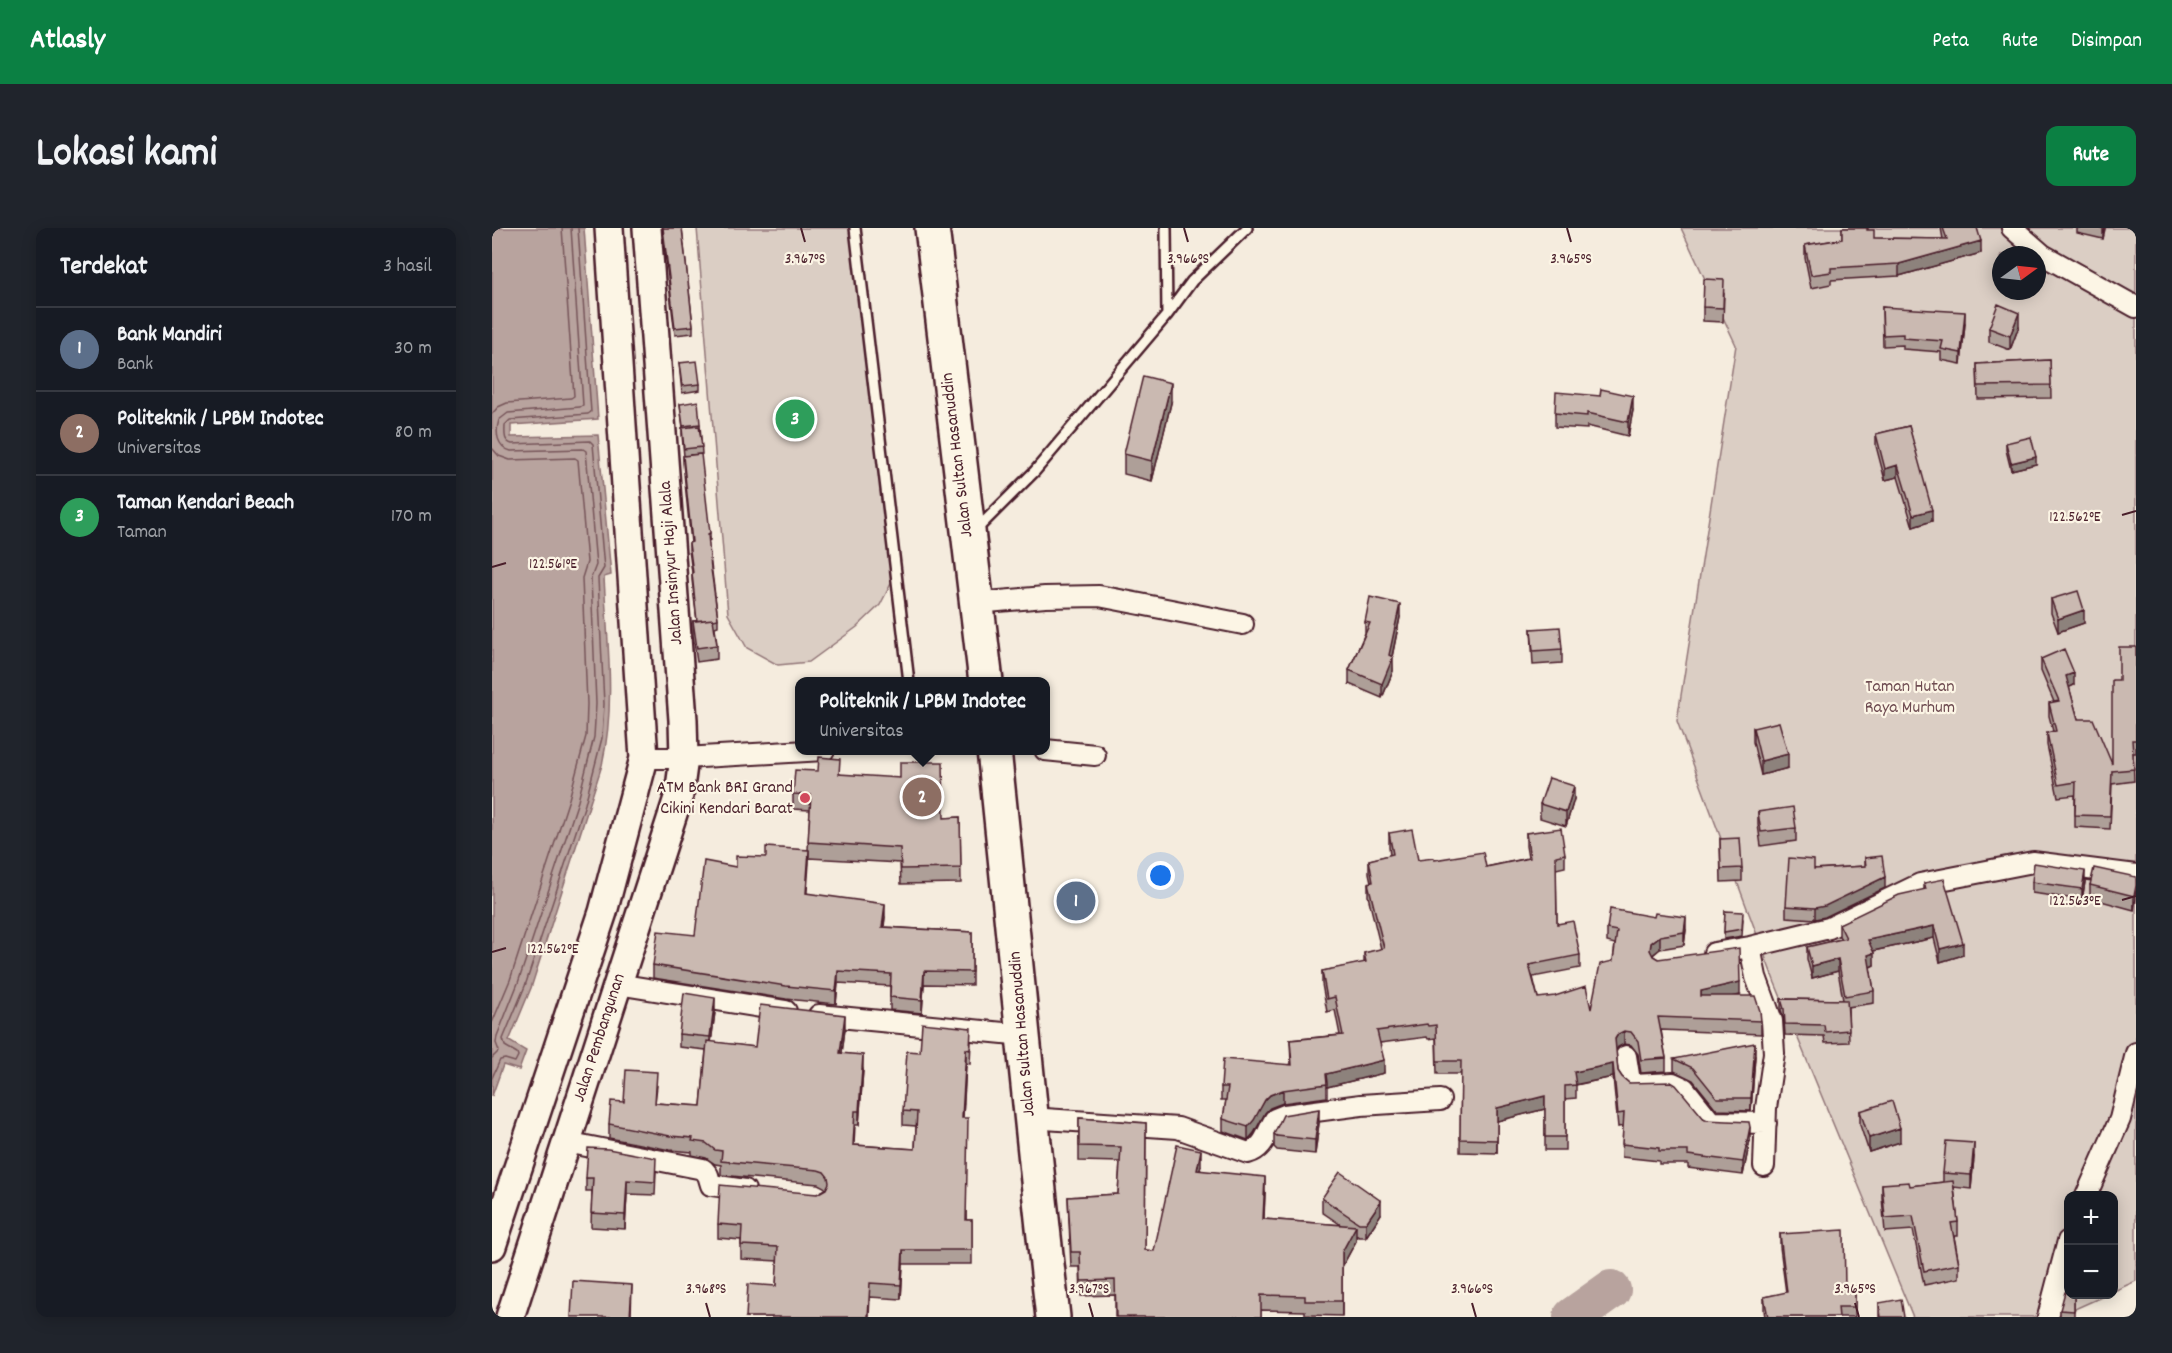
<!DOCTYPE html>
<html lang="id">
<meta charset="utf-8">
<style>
body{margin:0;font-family:Dekko,sans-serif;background:#20242c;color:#f1f3f6}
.controls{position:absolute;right:18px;bottom:18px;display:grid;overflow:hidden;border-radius:12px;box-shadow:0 3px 15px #0003}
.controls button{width:54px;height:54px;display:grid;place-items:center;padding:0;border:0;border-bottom:2px solid #363941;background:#171b24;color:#f1f3f6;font:30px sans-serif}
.compass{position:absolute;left:1500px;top:18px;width:54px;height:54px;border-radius:50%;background:#171b24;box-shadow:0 3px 15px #0003;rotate:75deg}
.you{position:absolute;left:669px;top:648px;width:21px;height:21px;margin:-15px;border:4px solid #fff;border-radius:50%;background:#1a73e8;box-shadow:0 0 0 9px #1a73e833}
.badge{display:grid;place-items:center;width:39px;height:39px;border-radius:50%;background:#0b8043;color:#fff;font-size:20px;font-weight:700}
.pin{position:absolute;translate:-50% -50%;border:3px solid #fff;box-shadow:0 2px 6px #0006}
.popup{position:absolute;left:303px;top:449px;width:255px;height:78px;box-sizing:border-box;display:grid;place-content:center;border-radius:12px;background:#171b24;filter:drop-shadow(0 2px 4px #0005);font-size:20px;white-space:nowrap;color:#9ea1a6}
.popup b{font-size:22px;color:#f1f3f6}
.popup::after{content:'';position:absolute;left:50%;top:100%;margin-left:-12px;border:12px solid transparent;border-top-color:#171b24}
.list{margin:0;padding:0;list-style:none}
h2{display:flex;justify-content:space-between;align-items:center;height:78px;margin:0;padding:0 24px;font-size:26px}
h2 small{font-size:20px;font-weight:400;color:#9ea1a6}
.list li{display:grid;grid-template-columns:39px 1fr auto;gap:18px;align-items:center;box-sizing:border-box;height:84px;padding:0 24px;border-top:2px solid #363941}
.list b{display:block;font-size:22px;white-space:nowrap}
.list p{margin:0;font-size:20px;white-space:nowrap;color:#9ea1a6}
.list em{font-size:20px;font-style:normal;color:#9ea1a6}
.map{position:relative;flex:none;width:1644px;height:1089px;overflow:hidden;border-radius:12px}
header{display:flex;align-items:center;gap:36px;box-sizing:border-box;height:84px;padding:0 30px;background:#0b8043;color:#fff}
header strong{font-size:28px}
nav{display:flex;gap:33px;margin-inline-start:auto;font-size:21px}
.intro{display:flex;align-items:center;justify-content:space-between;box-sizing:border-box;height:144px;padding:0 36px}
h1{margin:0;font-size:42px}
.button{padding:15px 27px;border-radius:12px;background:#0b8043;color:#fff;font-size:21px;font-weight:700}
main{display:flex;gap:36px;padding:0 36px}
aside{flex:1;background:#171b24;border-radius:12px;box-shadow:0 3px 15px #0003}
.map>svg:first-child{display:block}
.green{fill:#dbcec4;stroke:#927678;stroke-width:1.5;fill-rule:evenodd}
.water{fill:#b8a39e;stroke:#8c6e70;stroke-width:1.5}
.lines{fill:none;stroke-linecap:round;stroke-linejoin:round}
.shore{stroke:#765459;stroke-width:1.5}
.river{stroke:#b8a39e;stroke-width:40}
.lane-casing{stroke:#4a1f2b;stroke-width:14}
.street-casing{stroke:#4a1f2b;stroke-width:24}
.secondary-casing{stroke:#4a1f2b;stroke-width:32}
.highway-casing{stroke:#4a1f2b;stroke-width:38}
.lane{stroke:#fcf5e5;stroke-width:9}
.street{stroke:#fcf5e5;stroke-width:20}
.secondary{stroke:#fcf5e5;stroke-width:27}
.highway{stroke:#fcf5e5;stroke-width:33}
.wall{fill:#ae9f98;stroke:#4a1f2b;stroke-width:1.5}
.shaded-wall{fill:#8d827c;stroke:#4a1f2b;stroke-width:1.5}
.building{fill:#cab9b1;stroke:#4a1f2b;stroke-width:1.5}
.ticks{fill:none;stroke:#4a1f2b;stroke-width:2}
.poi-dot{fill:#d1495b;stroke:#fcf5e5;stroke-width:2}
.labels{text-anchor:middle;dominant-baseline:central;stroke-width:4.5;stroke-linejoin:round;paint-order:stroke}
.street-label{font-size:18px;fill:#4a1f2b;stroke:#fcf5e5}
.park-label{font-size:18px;fill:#6e4b51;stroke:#fcf5e5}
.poi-label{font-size:18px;fill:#4a1f2b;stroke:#fcf5e5;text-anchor:end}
.ticks-label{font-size:15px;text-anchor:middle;fill:#4a1f2b;stroke:#fcf5e5;stroke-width:4.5;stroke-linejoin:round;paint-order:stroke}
</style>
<header>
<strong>Atlasly</strong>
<nav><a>Peta</a><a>Rute</a><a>Disimpan</a></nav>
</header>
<div class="intro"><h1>Lokasi kami</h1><a class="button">Rute</a></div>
<main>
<aside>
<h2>Terdekat<small>3 hasil</small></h2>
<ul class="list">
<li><span class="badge" style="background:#5c6f8a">1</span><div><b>Bank Mandiri</b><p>Bank</p></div><em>30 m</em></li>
<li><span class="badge" style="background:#8d6e63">2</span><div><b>Politeknik / LPBM Indotec</b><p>Universitas</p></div><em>80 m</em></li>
<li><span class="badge" style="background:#2e9e5b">3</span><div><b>Taman Kendari Beach</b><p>Taman</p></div><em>170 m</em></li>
</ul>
</aside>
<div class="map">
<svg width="1644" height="1089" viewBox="0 0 1644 1089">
<rect width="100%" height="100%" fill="#f5ecde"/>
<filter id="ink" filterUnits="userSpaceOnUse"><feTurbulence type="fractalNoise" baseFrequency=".0167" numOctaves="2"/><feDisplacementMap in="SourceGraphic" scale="12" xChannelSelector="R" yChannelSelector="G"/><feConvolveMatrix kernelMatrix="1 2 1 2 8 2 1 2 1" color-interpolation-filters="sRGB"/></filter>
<g filter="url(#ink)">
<path class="green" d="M205,0h156l45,342 -18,35 -23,22 -48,35 -31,3 -31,-17 -19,-34z
M1189,0h455v1053l-22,10v-95h-46v98l38,1 -49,22h-144l-138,-334 -98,-262 59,-376zM1509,27h36v36h-36z"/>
<path class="water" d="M0,0h92l14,191 -87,6v12l87,-2 13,140 -7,2c3,62 12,127 -2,188l-71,223 -22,53 17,10 -7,19 -16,-5 -11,31z"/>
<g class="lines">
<path class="shore" d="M0,186l6,-7 9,-4 64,-5 3,-2 -12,-168
M0,220l7,8 11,4 65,-2 3,2 9,102 -5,16 5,126 -1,32 -17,63 -59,181 -18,43
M0,830l7,-7 -3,-8 1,-7 21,-53 60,-182 16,-64 2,-33 -5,-126 5,-13 -10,-114 -3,-2 -72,2c-14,-4 -16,-18 -12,-31l9,-7 72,-6 3,-2 -12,-177
M0,850l8,-18 5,-1 10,3 3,-6 -1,-3 -12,-7 -2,-7 22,-53 60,-182 17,-66 2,-34 -6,-126 6,-10 -11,-124 -3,-3 -78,3c-9,-3 -7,-11 -7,-19l5,-5 78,-6 3,-2 -13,-184"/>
<path class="river" d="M1081,1089l38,-27"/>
<defs>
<path id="lane" d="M363,0l54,454
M674,0l1,87
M483,303l60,-60 132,-156 25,-34 55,-53"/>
<path id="street" d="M1520,0l31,27 93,52
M484,375l69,-6 54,-1 144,28
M553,522l50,5
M152,530h40l140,-8
M1258,719l6,30 16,44 2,32 -8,55 -2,58
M1222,725l36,-6 79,-19 91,-44 113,-22 103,13
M125,756l169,27
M327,787l205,20
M1134,828l4,25 4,4 39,-2 11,5 27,34 55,1
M538,890l148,10 70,25c17,-5 18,-20 27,-34l10,-4 76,-10 79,-5
M74,914l137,27 5,6 3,10 34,5
M1594,968l34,-77 16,-66
M1556,1089l20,-76"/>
<path id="secondary" d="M0,1018l111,-334 41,-154 -35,-530
M18,1089l169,-522 5,-37 -1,-38 -36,-492"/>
<path id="highway" d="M440,0l54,454
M502,522c20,189 37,378 59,567"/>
</defs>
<use href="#lane" class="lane-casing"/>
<use href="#street" class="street-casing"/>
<use href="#secondary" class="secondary-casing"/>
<use href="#highway" class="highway-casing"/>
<use href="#lane" class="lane"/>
<use href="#street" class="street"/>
<use href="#secondary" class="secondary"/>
<use href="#highway" class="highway"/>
</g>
<path class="wall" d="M170,0h20l11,98v7l-18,2z
M1350,0h26v2l6,8 69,1 -2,-11h36l4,25 -82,23 -68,4v4l-20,4 -6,-30v-13l37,-6z
M1585,0h28l-2,11 -26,-6z
M1232,66l-1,28 -20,-1v-14z
M1390,79l83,16 -4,41 -20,-4v-8l-38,-3v-4l-20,1z
M1527,98l-9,24 -21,-8v-14z
M1558,132l1,38 -73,1 -1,-35z
M187,135l21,21v6l-18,3z
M679,175l-19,78 -28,-7v-20z
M188,176l20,20 2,30 -12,1 20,78v7l-2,1 10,78v7l-3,1 2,18v14l-20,3 -4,-27v-14h4l-5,-41v-7l-3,-23v-7h2l-8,-80v-7h1l-2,-21v-7h1z
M1141,182l-5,26 -41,-10v3l-32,-2v-14z
M1417,198l23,95 -19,6 -15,-50 -13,3 -9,-34v-12z
M1514,215l30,21 -25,6 -5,-20z
M1559,371l33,24 -26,9 -7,-19z
M908,389l-8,40 1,14 -11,27 -33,-14v-14l16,-37v-11z
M1039,401l31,20v14l-29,2z
M1644,419v106h-3l1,28 -22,3 -2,45 -35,-2v-32l-17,2 -11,-52v-12l6,-2 -4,-15v-13l5,-1 -13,-31v-12l33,26 -5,2 9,32 34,45 7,-84z
M1261,500l35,40 -27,7 -8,-33z
M348,546l104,44 16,-1 1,66 -60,1 -1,-21 -91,-5 -3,35 79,24 -1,10 88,5v53l-48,-1 -2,29 -32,-3v-24l-52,-3 -2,21 -50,-5 -133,-21v-13l42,-30 41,-68 30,-10 42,-7 2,-40 -17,-1v-15z
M1082,571l-8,27 -26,-8v-14z
M1266,584l38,16v13l-35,5 -3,-21z
M897,605l29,27h16l52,7 42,-9 -2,-12v-13l39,21v13l-9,2 1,55 23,31v13l-47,9 5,21 53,11 22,-48 2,-17 -8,-2v-13l79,1 -2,15 -24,4 -7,6v1l5,3 82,36 -6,1 27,25v13l-100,-4 5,28v13l-25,2 -3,-19 -7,-9 -7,-1 -6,3 -2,3 2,21 4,6 7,6 121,57 -7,35 -55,-7v-4h-29v-3l-37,-4 1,-31 -5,1 -5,-50 -37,8v13l-11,1v51h-20v-41l-48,12v32l-37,-1 1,-78h-24l-1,-36 -8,1 -1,-2 -47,6 4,30 -57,14v10l-44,6 -13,5 -5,5 -11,20 -6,7 -25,-9v-12l3,-19h-5v-13l70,-23 -1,-24 50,-5 -5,-25 -8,2 -5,-28v-13l42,-8v-10l17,-4 -13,-53v-13l3,-1 -2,-9v-13l21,-5 -1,-9z
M1228,611l22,29v13l-21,1z
M1373,630l20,30 -60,29 -10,2 -29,-2v-11l28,-37 51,-3z
M1644,649l-2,33 -44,-12v-13z
M1540,654h53l-3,18 -50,-7z
M1432,655l39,72 -23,7 -6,-24 -61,13 1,14 -4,2 4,24v12l-26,4 1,35 -24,1 -1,-7 -39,-1 -1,-15 -3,-10v-11l62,1 -5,-29 -26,7 -5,-19v-12l34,-8 -2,-3v-12l85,-34z
M1233,683l18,8 -1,17 -18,3z
M223,784l-4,30 44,5 90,-18 -3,24 21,16 -4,56h-4l-1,20 61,4 1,-23 -13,-1v-14l17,-59 51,-10 -1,22 -4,-1 -3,55 3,102h6v44h-69l-2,35 -31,-2 -1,20h-123l30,-31 2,-25 -37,-2v-19l-23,-2v-14l99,-30 9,-5 -2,-2 -6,-3 -97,-9v-10l-6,-1 -9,-6 -14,-3v-3l-22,-2 -61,-12v-14l15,-22 33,-16 -2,17 46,3 5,-56 -27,-3v-13z
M1263,828l-4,55 -34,-1 -24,-30 -19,-9v-12z
M1368,883l40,31 -31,10 -9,-27z
M587,890l67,5 -1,127 9,1 47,-86 -1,5 65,22 -1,27 77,6 -19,-13v-14l59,16 -15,23h-7l-3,-2v6l-14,26v49l-37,-1v-4l-44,-1v7h-146v-22l-34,1 -1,-29h-9l-3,-70 50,-3 2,-32 -41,-1z
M827,895l-4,31 -38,-4 -3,-3v-13z
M1482,929l-3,32 -17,-2 4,35v14h-4l5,28v14l-35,7 -11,-55 -28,2 -3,-34v-14l28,2 33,-4v-9z
M164,944l-1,23 -28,-1 -2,35 -34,-2 1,-36h-6v-13z
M1288,1006l65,53h10v30h-90l-1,-7v-13l22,-4 -6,-46z
M1582,1066v23h-14v-7z
M1387,1075l25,14h-25z"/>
<path class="shaded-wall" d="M1611,0h2l-2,11z
M1489,13v12l-82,23v-12z
M1473,84v11l-4,41v-11z
M1527,85v13l-9,24v-14z
M679,155v20l-19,78v-20z
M1141,168v14l-5,26v-14z
M1544,229v7l-25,6v-7z
M1406,237v12l-13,3v-11z
M1440,282v11l-19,6v-12z
M908,376v13l-10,49 3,-9v14l-11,27v-14z
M1592,382v13l-26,9v-13z
M1582,445v12l-8,4v-13z
M1296,526v14l-27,7v-14z
M1082,558v13l-8,27v-14z
M317,622v13l-3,43v-13z
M1593,643v11l-3,18v-11z
M1393,649v11l-60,29 -10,2v-11z
M1644,658v13l-2,11v-14z
M393,676v13l-3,22v-12z
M1194,689v13l-2,15v-13z
M1442,698v12l-66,14v-12z
M1168,708v13l-9,7 -1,-6 1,-7z
M1471,715v12l-23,7v-13z
M1382,725v12l-6,3v-13z
M1346,731v12l-26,7v-12z
M346,743v12l-2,21v-13z
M432,743v13l-2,29v-13z
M1248,754v13l-39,9v-13z
M223,770v14l-5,39v-14z
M353,787v14l-5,39v-15z
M1132,803v13l-6,3 -3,5v-13l3,-5z
M1263,815v13l-4,55v-13z
M474,821v14l-4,69v-14z
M371,827v14l-4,56v-14z
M892,832v13l-57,14 -1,-13z
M1121,836v13l-39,8v-13z
M791,862v13l-13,5 -5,5 -11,20 -6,7v-13l17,-27 5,-5z
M1053,868v13l-48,12v32v-45z
M827,881v14l-4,31v-14z
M1258,899v13l-7,35v-13z
M1408,900v14l-31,10v-14z
M1482,915v14l-3,32v-14z
M709,922v15l-4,19v-14z
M773,949v15l-2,42v-15z
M135,952v14l-2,35v-14z
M889,973v13l-15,23v-14z
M864,998v15l-14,26v49v-64z
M411,1022v14l-2,35v-14z
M140,1057l-1,32h-1z"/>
<path class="building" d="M171,0h19l11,98 -18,2z
M1350,0h25v2h7v8l73,1 -4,-11h34l4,13 -82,23 -68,4v4l-20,3 -6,-30 37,-6z
M1212,51l20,1 -1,28 -20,-1z
M1506,76l21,9 -9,23 -21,-8z
M1390,79l83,5 -4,41 -20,-4 2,-8 -40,-3v-4l-20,1z
M1558,132l1,25 -73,1 -1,-22z
M205,133l3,23 -18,2 -3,-23z
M651,148l28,7 -19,78 -28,-7z
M1109,161l32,7 -5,26 -41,-9v3l-32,-3 1,-21 44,4z
M206,173l2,23 -17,2 -3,-22z
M207,198l3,21 -18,2 -2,-21z
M1417,198l23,84 -19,5 -15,-50 -13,4 -9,-35z
M1539,209l5,20 -25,6 -5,-20z
M209,226l9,79 -2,1 3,35 7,50 -4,1 -1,-1 -16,2 -5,-48h1l-4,-30 3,-1 -9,-86z
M1586,363l6,19 -26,9 -7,-20z
M878,369l30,7 -11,51 4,2 -11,27 -33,-14 21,-47 -5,-1z
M221,391l4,26 -20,3 -4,-27z
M1068,399l2,22 -29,2 -2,-22z
M1627,419h17v93h-4l2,29 -22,2 -2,45 -35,-1 1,-33 -18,3 -11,-52 9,-2 -7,-28 10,-2 -18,-42 23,-10 10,24 -8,3 12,43h15l19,45v-84h7z
M1287,494l9,32 -27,7 -8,-33z
M327,529l21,2 -1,15 61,4v-16h43l1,56 16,-1 1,51 -60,1 -1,-21 -92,-6 3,-47 -18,-1 2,-24 23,1z
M1057,550l25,8 -8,26 -26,-8z
M1301,579l3,21 -35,4 -3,-20z
M1069,600l4,26 -9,2 1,68 16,-3 7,34 -51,10 9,33 17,-2 31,-10 5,23 9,-45 13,-3 4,-30 -10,-2 3,-20 44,8 1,-4 31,4 -2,15 -24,4 -9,7 -1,7 3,6 5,3 81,-11 1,34 -39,9v5h54l5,15 1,10 -103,-4 8,41 -25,2 -3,-19 -7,-9 -7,-1 -6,3 -3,5 3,32 4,6 7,6 42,-1 5,3 29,35 44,2 1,5 -7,35 -55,-7v-4h-29v-3l-37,-4 2,-31 -6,1 -5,-50 -39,8 2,13 -11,1v51h-20v-41l-48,12v32l-37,-1 1,-78h-24l-1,-36 -8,1 -1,-2 -50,7 7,29 -58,14 1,10 -44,6 -13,5 -5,5 -11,20 -6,7 -25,-8 5,-32h-7l2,-28 69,6 -2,-25 53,-5 -8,-38 -8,2 -5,-28 44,-9 -2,-9 20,-5 -16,-65 5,-1 -4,-22 24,-6 -4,-21 23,-4 6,31 16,-2v2l49,-8 3,15 44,-9 -4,-25z
M1248,610l2,30 -21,1 -1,-30z
M274,619l43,3 -3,43 79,11 -3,23 90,5v40l-48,-1 -2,29 -32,-3 1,-23 -53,-3 -2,20 -50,-5 -133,-21 5,-34 37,4 9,-74 32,6v-11l30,1z
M1390,628l3,21 -60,29 -10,2 -29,-2 3,-48 25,2v9l52,-3 -1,-8z
M1542,635l51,8 -3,18 -50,-7z
M1602,640l42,9v9l-2,10 -44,-11z
M1452,651l19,64 -23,6 -6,-23 -66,14 6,13 -6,2 6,36 -29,5 -7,-37 -26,7 -5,-19 39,-9 -7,-14 60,-29 27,-6 -2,-6z
M1233,683l18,1 -1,17 -18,3z
M192,765l31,5 -5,39 -31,-3z
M1289,771l66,1 2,30 -24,2 -1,-7 -39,-1 -1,-15z
M268,777l85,10 -5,38 23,2 -4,56h-4l-2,34 62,4 2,-37 -14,-1 4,-60 13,1 2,-29 49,5 -1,22 -4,-1 -4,69h6l-2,102h6v30h-69l-2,35 -31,-2 -2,34h-122l2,-33 28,2 2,-39 -37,-2 1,-19 -24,-2 2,-39 97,9 9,-5 3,-6 -1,-6 -4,-5 -6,-2 -97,-9 1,-10 -7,-1 -9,-7 -14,-2 1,-3 -23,-2 -61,-12 2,-23 13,1 2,-32 31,2 -2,31 46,3 6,-65 48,6z
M1263,815l-4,55h-34l-24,-30 -19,-9z
M1400,873l8,27 -31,10 -9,-27z
M827,881l-4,31 -38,-4 -3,-2 9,-19z
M587,890l67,5 -1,127 9,1 23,-106 24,5 -4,20 68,7 -2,42 93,7 -14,26v49h-37v-5l-44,-1v22h-145l-1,-37 -34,1 -1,-29h-9l-3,-55 50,-3 3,-47 -42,-1z
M1454,913l28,2 -3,32 -28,-2z
M96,920l20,1 48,9 -1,24 -28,-2 -2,35 -34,-2 2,-35h-7z
M848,944l41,29 -15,22h-7l-37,-25z
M1461,953l5,41 -7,1 8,41 -35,7 -11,-55 -28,2 -3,-34 27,-2 1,4z
M1352,1002l1,57h10v20h-17l1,10h-71l-4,-20 23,-5 -7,-58z
M81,1053l59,4 -2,32h-59z
M1573,1064h3v2h6v17l-14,-1z
M1409,1071l3,18h-23l-2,-14z"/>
</g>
<path class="ticks" d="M309,0l4,14M692,0l4,14M1075,0l4,14M1630,287l14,-4M0,339l14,-4M1630,672l14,-4M0,724l14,-4M214,1075l4,14M597,1075l4,14M980,1075l4,14M1363,1075l4,14"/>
<circle class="poi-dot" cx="313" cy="570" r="6"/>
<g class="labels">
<g class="street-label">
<text transform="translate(466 227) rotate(-97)">Jalan Sultan Hasanuddin</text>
<text transform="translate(180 335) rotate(-94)">Jalan Insinyur Haji Alala</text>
<text transform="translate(531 806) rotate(-95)">Jalan Sultan Hasanuddin</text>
<text transform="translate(108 810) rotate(-72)">Jalan Pembangunan</text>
</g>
<g class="park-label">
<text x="1418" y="459">Taman Hutan<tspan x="1418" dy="21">Raya Murhum</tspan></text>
</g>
<g class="poi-label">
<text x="301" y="560">ATM Bank BRI Grand<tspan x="301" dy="21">Cikini Kendari Barat</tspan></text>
</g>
</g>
<g class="ticks-label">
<text x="313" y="35">3.967°S</text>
<text x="696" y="35">3.966°S</text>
<text x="1079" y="35">3.965°S</text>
<text x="1583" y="293">122.562°E</text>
<text x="61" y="340">122.561°E</text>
<text x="1583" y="677">122.563°E</text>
<text x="61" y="725">122.562°E</text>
<text x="214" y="1065">3.968°S</text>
<text x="597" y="1065">3.967°S</text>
<text x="980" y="1065">3.966°S</text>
<text x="1363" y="1065">3.965°S</text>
</g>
</svg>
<div class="controls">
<button>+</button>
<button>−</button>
</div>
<svg class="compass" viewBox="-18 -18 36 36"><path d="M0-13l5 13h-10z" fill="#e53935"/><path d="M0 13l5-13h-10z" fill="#9ea1a6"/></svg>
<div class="you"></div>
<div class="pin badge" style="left:584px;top:673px;background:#5c6f8a">1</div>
<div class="pin badge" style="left:430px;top:569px;background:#8d6e63">2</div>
<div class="popup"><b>Politeknik / LPBM Indotec</b>Universitas</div>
<div class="pin badge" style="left:303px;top:191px;background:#2e9e5b">3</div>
</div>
</main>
